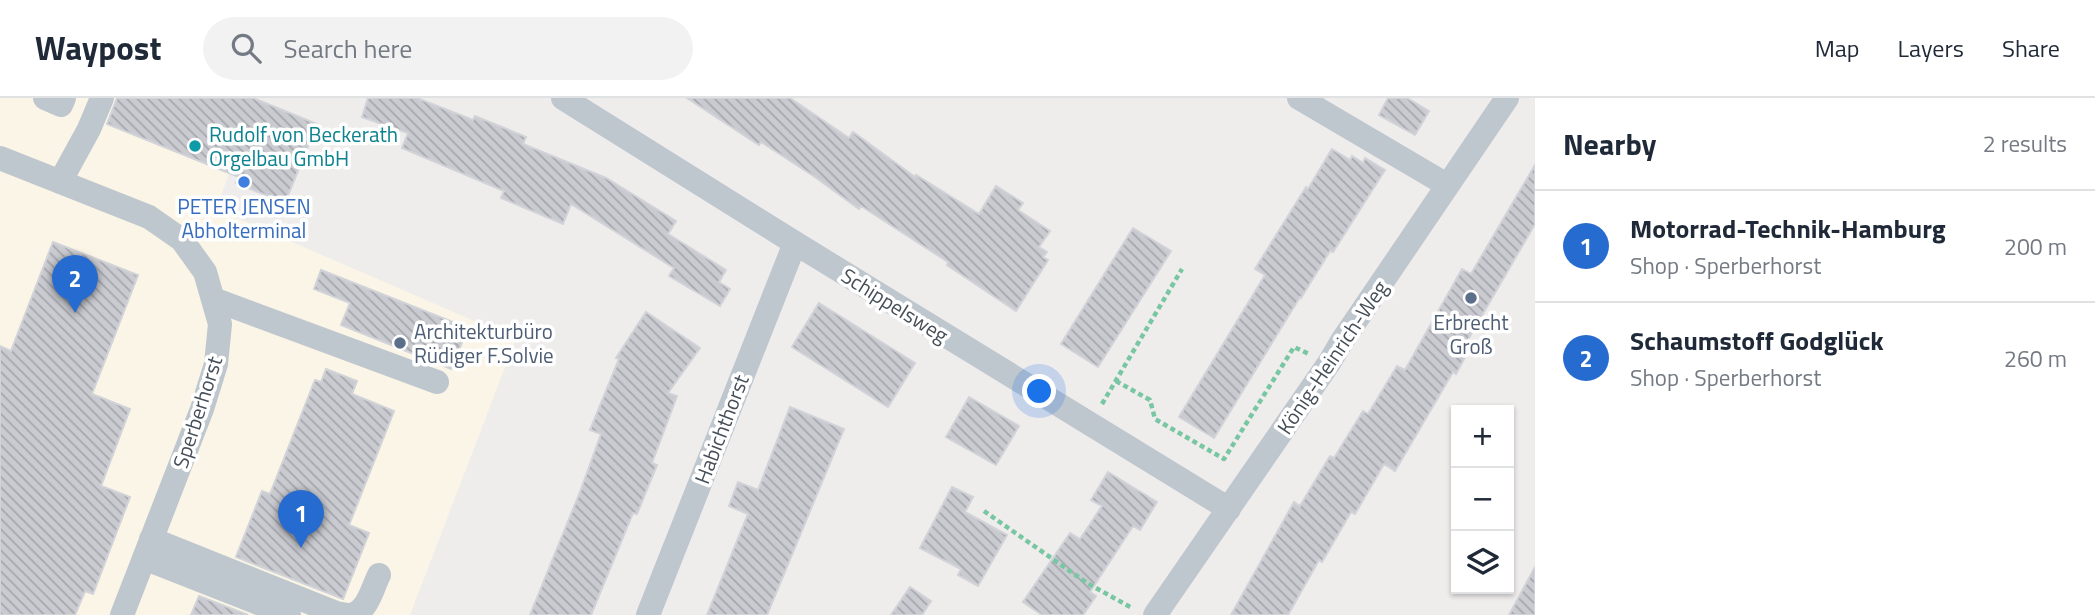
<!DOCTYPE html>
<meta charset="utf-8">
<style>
body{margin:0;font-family:"Titillium Web",sans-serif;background:#f2f2f3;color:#1f2937}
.controls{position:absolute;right:21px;bottom:21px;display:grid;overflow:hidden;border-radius:0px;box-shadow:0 2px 5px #0004}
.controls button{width:63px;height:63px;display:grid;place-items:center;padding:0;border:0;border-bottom:2px solid #e0e1e3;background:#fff;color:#1f2937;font:35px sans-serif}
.you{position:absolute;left:1040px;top:294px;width:24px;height:24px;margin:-18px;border:5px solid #fff;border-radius:50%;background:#1a73e8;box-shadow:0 0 0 10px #1a73e833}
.badge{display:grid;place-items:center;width:46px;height:46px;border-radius:50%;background:#266bd0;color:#fff;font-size:23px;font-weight:700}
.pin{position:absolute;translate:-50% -58px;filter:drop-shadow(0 2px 4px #0008)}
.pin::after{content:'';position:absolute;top:37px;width:24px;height:21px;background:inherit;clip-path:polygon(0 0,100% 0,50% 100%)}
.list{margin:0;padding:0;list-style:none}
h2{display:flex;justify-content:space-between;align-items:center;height:91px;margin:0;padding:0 28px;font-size:30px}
h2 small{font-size:23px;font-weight:400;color:#747a83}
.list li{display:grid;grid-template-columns:46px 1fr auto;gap:21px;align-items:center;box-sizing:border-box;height:112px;padding:0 28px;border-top:2px solid #e0e1e3}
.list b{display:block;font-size:26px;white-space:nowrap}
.list p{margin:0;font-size:23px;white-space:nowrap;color:#747a83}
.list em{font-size:23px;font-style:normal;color:#747a83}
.icon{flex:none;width:38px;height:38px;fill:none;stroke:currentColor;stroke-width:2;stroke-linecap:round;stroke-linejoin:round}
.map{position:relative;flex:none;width:1535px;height:517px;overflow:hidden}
header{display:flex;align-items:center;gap:42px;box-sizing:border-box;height:98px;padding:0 35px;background:#fff;border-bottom:2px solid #e0e1e3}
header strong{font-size:33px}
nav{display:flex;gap:38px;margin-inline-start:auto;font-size:24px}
.search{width:490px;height:63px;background:#f2f2f3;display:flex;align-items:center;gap:18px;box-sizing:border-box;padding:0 24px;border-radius:38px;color:#747a83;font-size:26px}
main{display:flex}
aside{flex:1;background:#fff}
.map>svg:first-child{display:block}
.commercial{fill:#faf5e6}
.building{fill:url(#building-back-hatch);stroke:#d1d3d8;stroke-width:2}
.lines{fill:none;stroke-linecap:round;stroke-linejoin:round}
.path{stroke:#78c6a2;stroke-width:4.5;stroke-dasharray:5 3.5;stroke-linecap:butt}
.minor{stroke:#bec6ce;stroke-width:24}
.culture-dot{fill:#0f9aa8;stroke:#fff;stroke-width:2.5}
.shop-dot{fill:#3f7fe0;stroke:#fff;stroke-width:2.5}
.service-dot{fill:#5c6f8a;stroke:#fff;stroke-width:2.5}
.labels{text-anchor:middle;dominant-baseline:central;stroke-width:7;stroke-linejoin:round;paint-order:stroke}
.culture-label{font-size:21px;fill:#0d838f;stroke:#fff;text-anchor:start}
.shop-label{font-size:21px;fill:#366cbe;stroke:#fff}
.street-label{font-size:21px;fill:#464f58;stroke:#fff}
.service-label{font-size:21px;fill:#4e5e75;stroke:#fff}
</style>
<header>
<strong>Waypost</strong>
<div class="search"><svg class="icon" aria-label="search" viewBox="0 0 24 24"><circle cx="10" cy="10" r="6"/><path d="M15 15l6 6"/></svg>Search here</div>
<nav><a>Map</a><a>Layers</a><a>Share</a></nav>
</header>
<main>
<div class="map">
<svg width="1535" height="517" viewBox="0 0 1535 517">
<defs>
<pattern id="building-back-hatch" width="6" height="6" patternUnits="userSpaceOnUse" patternTransform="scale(1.75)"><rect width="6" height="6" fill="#cacbd1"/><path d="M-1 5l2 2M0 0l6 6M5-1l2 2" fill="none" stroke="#a6a7ac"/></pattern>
</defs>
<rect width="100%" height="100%" fill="#efecec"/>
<path class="commercial" d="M0,0h257l-41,111 300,130 -106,276h-410z"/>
<path class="building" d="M117,0h136l64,26 -32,79 -49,-20 3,-6 -132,-53z
M368,0h49l56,22 2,-4 51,21 -3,7 83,34 70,43 -8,13 58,36 -7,12 11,7 -10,17 -51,-30 5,-8 -103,-64 -8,20 -62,-26 3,-7 -102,-43 6,-15 -46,-16z
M687,0h103l59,40 4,-6 62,45 1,-2 63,39 17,-28 27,17 -5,7 32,21 -11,16 8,5 -4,5 5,3 -32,51 -69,-46 1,-3 -87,-56 -2,3 -44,-32 -54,-35 -2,3z
M1388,0h19l22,13 -14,24 -36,-20z
M1332,51l18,11 2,-4 11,7 2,-5 20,12 -52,82 -3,-1 -29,47 -1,-1 -86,141 -35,-21 86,-142 -10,-6 51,-82 2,2z
M1535,67v59l-69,119 5,3 -15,28 -3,-2 -58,99 -11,-7 -29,50 -4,-2 -29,50 -3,-2 -31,55h-57l63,-113 6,4 30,-50 4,2 29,-47 5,3 29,-48 8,4 57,-101 9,5z
M1133,130l38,23 -73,116 -37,-23z
M53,144l85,33 -46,119 38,15 -29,77 29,11 -37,97 -8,-3 -10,24h-75v-269l11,5z
M321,172l147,58 -17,41 -110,-44 9,-22 -36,-14z
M819,205l96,60 -27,44 -96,-60z
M646,214l54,36 -32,45 9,3 -25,67 5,2 -20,49 -4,-1 -42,102h-61l50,-123 21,-58 -11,-4 29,-71 -3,-1z
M326,271l31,12 -5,13 42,17 -45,114 20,8 -26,66 -107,-42 26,-66 8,3 45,-114 6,2z
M969,299l50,29 -23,39 -50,-28z
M790,309l54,22 -77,186h-60l41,-101 -19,-8 9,-24 20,8z
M1108,374l49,30 -17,28 -7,-4 -43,66 6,4 -13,19h-41l-19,-13 47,-69 10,6 22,-33 -11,-6z
M952,389l21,10 -8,15 42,23 -29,51 -20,-11 3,-6 -41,-21z
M1535,469v48h-26z
M910,489l21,14 -9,14h-31z
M199,498l49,19h-57z"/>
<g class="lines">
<path class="path" d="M1116,283l34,19 5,19 69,40 70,-112 15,7
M1102,306l80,-135
M984,413l103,72 45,25"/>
<path class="minor" d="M45,0l16,7 3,-7
M563,0l232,145 434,266
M1299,0l148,87
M0,60l149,59 33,23 23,32 15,52 -4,40 -14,45 -80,206
M60,84l29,-53 13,-31
M213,201l224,83
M151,441l185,74 12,2
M144,460l145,57
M352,517c16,-5 20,-26 27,-40
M648,517l147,-372
M1155,517l174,-252 13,-22 165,-243"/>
</g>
<circle class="culture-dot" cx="195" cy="48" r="7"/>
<circle class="shop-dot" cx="244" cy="84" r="7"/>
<g class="service-dot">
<circle cx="1471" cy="200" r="7"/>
<circle cx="400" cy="245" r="7"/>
</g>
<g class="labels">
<g class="culture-label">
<text x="209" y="36">Rudolf von Beckerath<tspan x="209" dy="24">Orgelbau GmbH</tspan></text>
</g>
<g class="shop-label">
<text x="244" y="108">PETER JENSEN<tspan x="244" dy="24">Abholterminal</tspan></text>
</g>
<g class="street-label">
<text transform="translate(895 207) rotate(32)">Schippelsweg</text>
<text transform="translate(1332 259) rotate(-56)">König-Heinrich-Weg</text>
<text transform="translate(197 314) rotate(-72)">Sperberhorst</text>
<text transform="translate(721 331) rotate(-69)">Habichthorst</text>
</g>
<g class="service-label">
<text x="1471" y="224">Erbrecht<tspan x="1471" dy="24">Groß</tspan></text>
<text x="414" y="233" text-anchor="start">Architekturbüro<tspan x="414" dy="24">Rüdiger F.Solvie</tspan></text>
</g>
</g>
</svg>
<div class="controls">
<button>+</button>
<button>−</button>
<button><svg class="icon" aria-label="layers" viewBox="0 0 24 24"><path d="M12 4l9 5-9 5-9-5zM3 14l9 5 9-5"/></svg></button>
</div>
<div class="you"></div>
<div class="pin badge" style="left:301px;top:450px">1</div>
<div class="pin badge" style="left:75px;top:215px">2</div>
</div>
<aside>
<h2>Nearby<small>2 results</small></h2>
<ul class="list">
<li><span class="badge">1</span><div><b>Motorrad-Technik-Hamburg</b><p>Shop · Sperberhorst</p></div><em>200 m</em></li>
<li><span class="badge">2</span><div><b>Schaumstoff Godglück</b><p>Shop · Sperberhorst</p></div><em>260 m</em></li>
</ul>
</aside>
</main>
